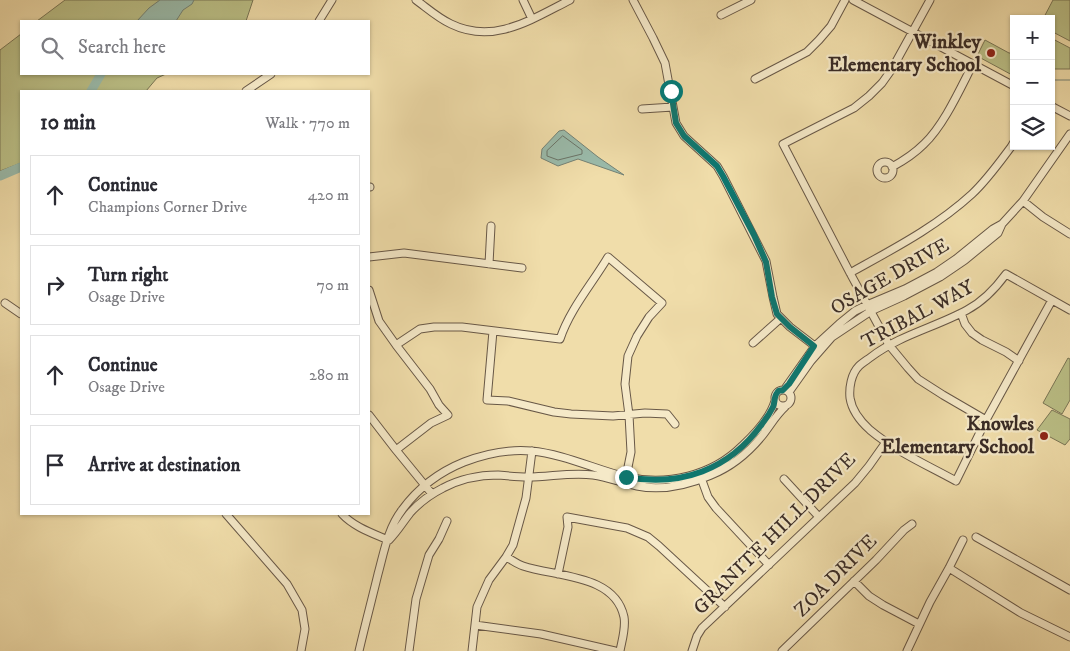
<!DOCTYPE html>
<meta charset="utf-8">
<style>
body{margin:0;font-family:"IM FELL DW Pica",serif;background:#f2f2f3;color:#2b2b33}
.controls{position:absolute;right:15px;top:15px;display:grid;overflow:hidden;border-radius:0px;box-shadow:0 1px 4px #0004}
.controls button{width:45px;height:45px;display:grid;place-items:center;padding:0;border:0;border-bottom:1px solid #e1e1e2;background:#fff;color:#2b2b33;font:25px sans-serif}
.stop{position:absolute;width:15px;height:15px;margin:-11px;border:4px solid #0f766e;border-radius:50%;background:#fff}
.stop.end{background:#0f766e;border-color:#fff;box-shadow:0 1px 5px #0008}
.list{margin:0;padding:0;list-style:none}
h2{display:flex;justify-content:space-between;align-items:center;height:65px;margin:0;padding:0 20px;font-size:21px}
h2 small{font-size:16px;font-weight:400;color:#7c7c81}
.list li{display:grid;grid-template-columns:32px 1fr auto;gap:15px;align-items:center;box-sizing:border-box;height:80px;margin:0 10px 10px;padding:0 10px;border:1px solid #e1e1e2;border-radius:0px}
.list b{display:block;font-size:19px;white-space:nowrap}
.list p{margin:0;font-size:16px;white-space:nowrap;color:#7c7c81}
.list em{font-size:16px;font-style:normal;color:#7c7c81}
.icon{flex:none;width:28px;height:28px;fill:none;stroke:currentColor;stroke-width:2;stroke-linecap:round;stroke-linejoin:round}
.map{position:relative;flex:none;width:1070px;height:651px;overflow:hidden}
.search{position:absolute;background:#fff;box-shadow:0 1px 4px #0004;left:20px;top:20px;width:350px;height:55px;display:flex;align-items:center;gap:12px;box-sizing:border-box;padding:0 18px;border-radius:0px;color:#7c7c81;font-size:19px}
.panel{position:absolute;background:#fff;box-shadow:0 1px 4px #0004;left:20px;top:90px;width:350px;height:425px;border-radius:0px}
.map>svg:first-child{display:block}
.green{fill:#bbc087;stroke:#7a7656}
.water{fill:#9abbab;stroke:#748276}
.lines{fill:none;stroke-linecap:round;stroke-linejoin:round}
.shore{stroke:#6a7468;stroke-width:1}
.stream{stroke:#748276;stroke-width:1}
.river{stroke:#9abbab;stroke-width:9}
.minor-casing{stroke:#685847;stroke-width:9}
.minor{stroke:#f5e9c8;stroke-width:7}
.route{stroke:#0f766e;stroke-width:6}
.poi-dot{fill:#8f2418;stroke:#f5e9c8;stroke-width:2}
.labels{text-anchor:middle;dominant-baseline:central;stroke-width:4.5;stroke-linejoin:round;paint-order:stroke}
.poi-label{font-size:20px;font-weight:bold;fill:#3a2c26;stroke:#f5e9c8;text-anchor:end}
.street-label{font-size:20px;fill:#3a2c26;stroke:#f5e9c8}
</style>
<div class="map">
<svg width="1070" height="651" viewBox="0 0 1070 651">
<rect width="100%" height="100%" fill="#f0ddaa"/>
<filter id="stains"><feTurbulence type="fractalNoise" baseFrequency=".004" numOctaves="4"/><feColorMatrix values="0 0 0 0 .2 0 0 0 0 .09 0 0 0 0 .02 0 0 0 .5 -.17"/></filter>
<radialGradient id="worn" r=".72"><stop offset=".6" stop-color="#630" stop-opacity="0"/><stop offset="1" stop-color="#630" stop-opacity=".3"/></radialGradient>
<path class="green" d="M65,0h188l-7,21h-209z
M1053,0h17v41l-19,-10v-12h-8z
M21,34v40h145l-9,4 -11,13h-125v72l-21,8v-121z
M1051,38l19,10v21h-19z
M985,40l24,13h5v23l-37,-20z
M1068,358l2,1v41l-8,14 -19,-11z
M1052,410l18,9v20l-5,6 -28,-15z"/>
<path class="water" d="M160,0h34l-2,4 -9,6 -7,11h-39l12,-13z
M564,130l34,27 26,18 -46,-16 -20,7 -17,-8 1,-9 17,-18z"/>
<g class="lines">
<path class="shore" d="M563,136l19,14v4l-24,6 -11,-4v-5z"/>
<path class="stream" d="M1051,80h19"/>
<path class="river" d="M91,91l10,-17
M0,176l21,-9"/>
<defs>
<path id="minor" d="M416,0c11,8 22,18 35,24 43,21 81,-5 119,-24
M523,0l9,19
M633,0l20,38 12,25 11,60 8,13 33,30 6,10 43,85 7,36 4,17 13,13 30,23
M853,0l161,86
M930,0l-38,69 -10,14 -13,13 -15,12 -71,36 67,129 39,72 19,23 10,11 25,16 43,25
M721,15l30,-15
M319,21l13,-21
M755,79l52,-27 12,-12 12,-14 14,-26
M246,91l25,-17
M1051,106l19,10
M642,109l31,-2
M877 170a8 8 0 1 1 16 0a8 8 0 1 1-16 0Z
M892,167c11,-6 23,-14 32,-23 20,-19 36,-55 49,-80
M369,187h1
M1023,201l20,16 27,17
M369,257l35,-4 118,15
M489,264l2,-38
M850,273c43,-24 86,-46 122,-79 15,-14 27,-31 39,-47l3,-5
M369,290l10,31 17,24 34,44 9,16 9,10 -17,8 -35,27
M1052,300l-66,120 -30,61c-29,-16 -61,-30 -86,-51 -10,-9 -18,-19 -20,-32 -1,-10 1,-24 9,-32 3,-3 8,-6 12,-9 29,-22 65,-30 96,-47 17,-9 28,-21 39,-36l64,36
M5,303l16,11
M961,313l4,11 7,9 10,7 24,12 13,9
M493,331l-6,69 21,1 46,11 17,2 42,2 32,-3 22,1 8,10
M753,343l28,-25
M396,345l24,-16 14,-2h28l98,12c10,-30 32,-55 48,-82l54,46 -13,14 -12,19 -9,20 -3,28 4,31 2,37 -6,30
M775 398a8 8 0 1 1 16 0a8 8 0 1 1-16 0Z
M784,390l31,-44 24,-22 16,-13 12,-6 38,-16 32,-17 19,-13 37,-30 9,-5
M789,392l22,-31 21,-24 39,-26 33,-15 36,-19 25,-17 33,-27 4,-9 21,-23 47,-67
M369,415l27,35 36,44
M700,475l8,22 8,11 53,57
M784,479l35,38
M226,514l61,70 15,26 3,19 -4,22
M342,514c12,13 30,19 46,26
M976,537l94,53
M389,540c8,-8 14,-18 21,-27 9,-10 21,-19 33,-25 17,-9 36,-13 55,-13 10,1 20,2 30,2 22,0 43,-5 65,-2 15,2 29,8 44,11 25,5 51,-1 74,-11 20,-8 37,-22 51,-39 8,-10 14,-21 23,-29
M506,557c6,3 11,7 17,9 33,11 92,8 101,51 2,11 -2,23 -4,34
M949,568l72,45 49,24
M558,574l10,-47 -1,-10 60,11 21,9 11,9 66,61
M854,581l15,15 14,9 36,19
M475,625l66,9 74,17
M359,651c6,-26 13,-52 19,-77 6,-22 10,-46 24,-64 16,-22 37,-38 62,-48 21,-8 44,-13 67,-11 33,3 63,18 95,26 41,9 86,-1 116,-31 13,-12 28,-28 33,-45
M409,651l7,-52 13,-44 10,-16 8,-18
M472,651l5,-44 12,-27 17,-23 7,-12 13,-47 6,-47
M692,651l5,-15 5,-8 153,-145 14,-17 17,-24
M782,651l94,-91 28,-30 8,-6
M907,651l23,-49 19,-34 14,-28"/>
</defs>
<use href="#minor" class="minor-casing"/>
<use href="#minor" class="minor"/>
</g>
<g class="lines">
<path class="route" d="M626,477c55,10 103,-7 136,-53 4,-5 8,-11 11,-17 2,-4 1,-11 4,-14 3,-5 2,-1 6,-3 1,-1 5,-5 6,-6l25,-38 -24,-19 -13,-13 -5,-17 -6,-35 -12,-27 -31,-59 -6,-10 -33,-30 -8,-13 -5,-32"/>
</g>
<g class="poi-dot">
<circle cx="991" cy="53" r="5"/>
<circle cx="1044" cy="436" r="5"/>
</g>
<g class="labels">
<g class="poi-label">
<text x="981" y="42">Winkley<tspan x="981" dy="23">Elementary School</tspan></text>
<text x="1034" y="424">Knowles<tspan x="1034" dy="23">Elementary School</tspan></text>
</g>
<g class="street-label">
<text transform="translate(890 277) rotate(-30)">OSAGE DRIVE</text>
<text transform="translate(918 315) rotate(-28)">TRIBAL WAY</text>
<text transform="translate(775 534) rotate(-45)">GRANITE HILL DRIVE</text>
<text transform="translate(836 576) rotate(-45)">ZOA DRIVE</text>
</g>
</g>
<rect width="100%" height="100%" filter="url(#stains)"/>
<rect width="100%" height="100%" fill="url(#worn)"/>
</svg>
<div class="controls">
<button>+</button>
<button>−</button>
<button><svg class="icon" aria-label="layers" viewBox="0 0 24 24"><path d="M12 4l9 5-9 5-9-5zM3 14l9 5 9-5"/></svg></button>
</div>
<div class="stop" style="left:671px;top:91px"></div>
<div class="stop end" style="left:626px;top:477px"></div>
<div class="search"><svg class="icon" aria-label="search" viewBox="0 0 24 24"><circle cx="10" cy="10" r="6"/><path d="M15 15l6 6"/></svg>Search here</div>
<section class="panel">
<h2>10 min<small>Walk · 770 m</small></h2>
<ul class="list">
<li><svg class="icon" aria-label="ahead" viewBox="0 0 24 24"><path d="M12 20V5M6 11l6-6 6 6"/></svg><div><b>Continue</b><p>Champions Corner Drive</p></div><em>420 m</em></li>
<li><svg class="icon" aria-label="right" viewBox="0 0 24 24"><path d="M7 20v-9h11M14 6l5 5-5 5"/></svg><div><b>Turn right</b><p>Osage Drive</p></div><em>70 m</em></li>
<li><svg class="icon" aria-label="ahead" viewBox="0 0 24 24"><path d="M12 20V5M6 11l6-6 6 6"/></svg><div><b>Continue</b><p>Osage Drive</p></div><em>280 m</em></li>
<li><svg class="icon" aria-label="arrive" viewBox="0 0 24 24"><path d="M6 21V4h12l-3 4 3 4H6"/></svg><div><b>Arrive at destination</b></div></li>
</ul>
</section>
</div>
